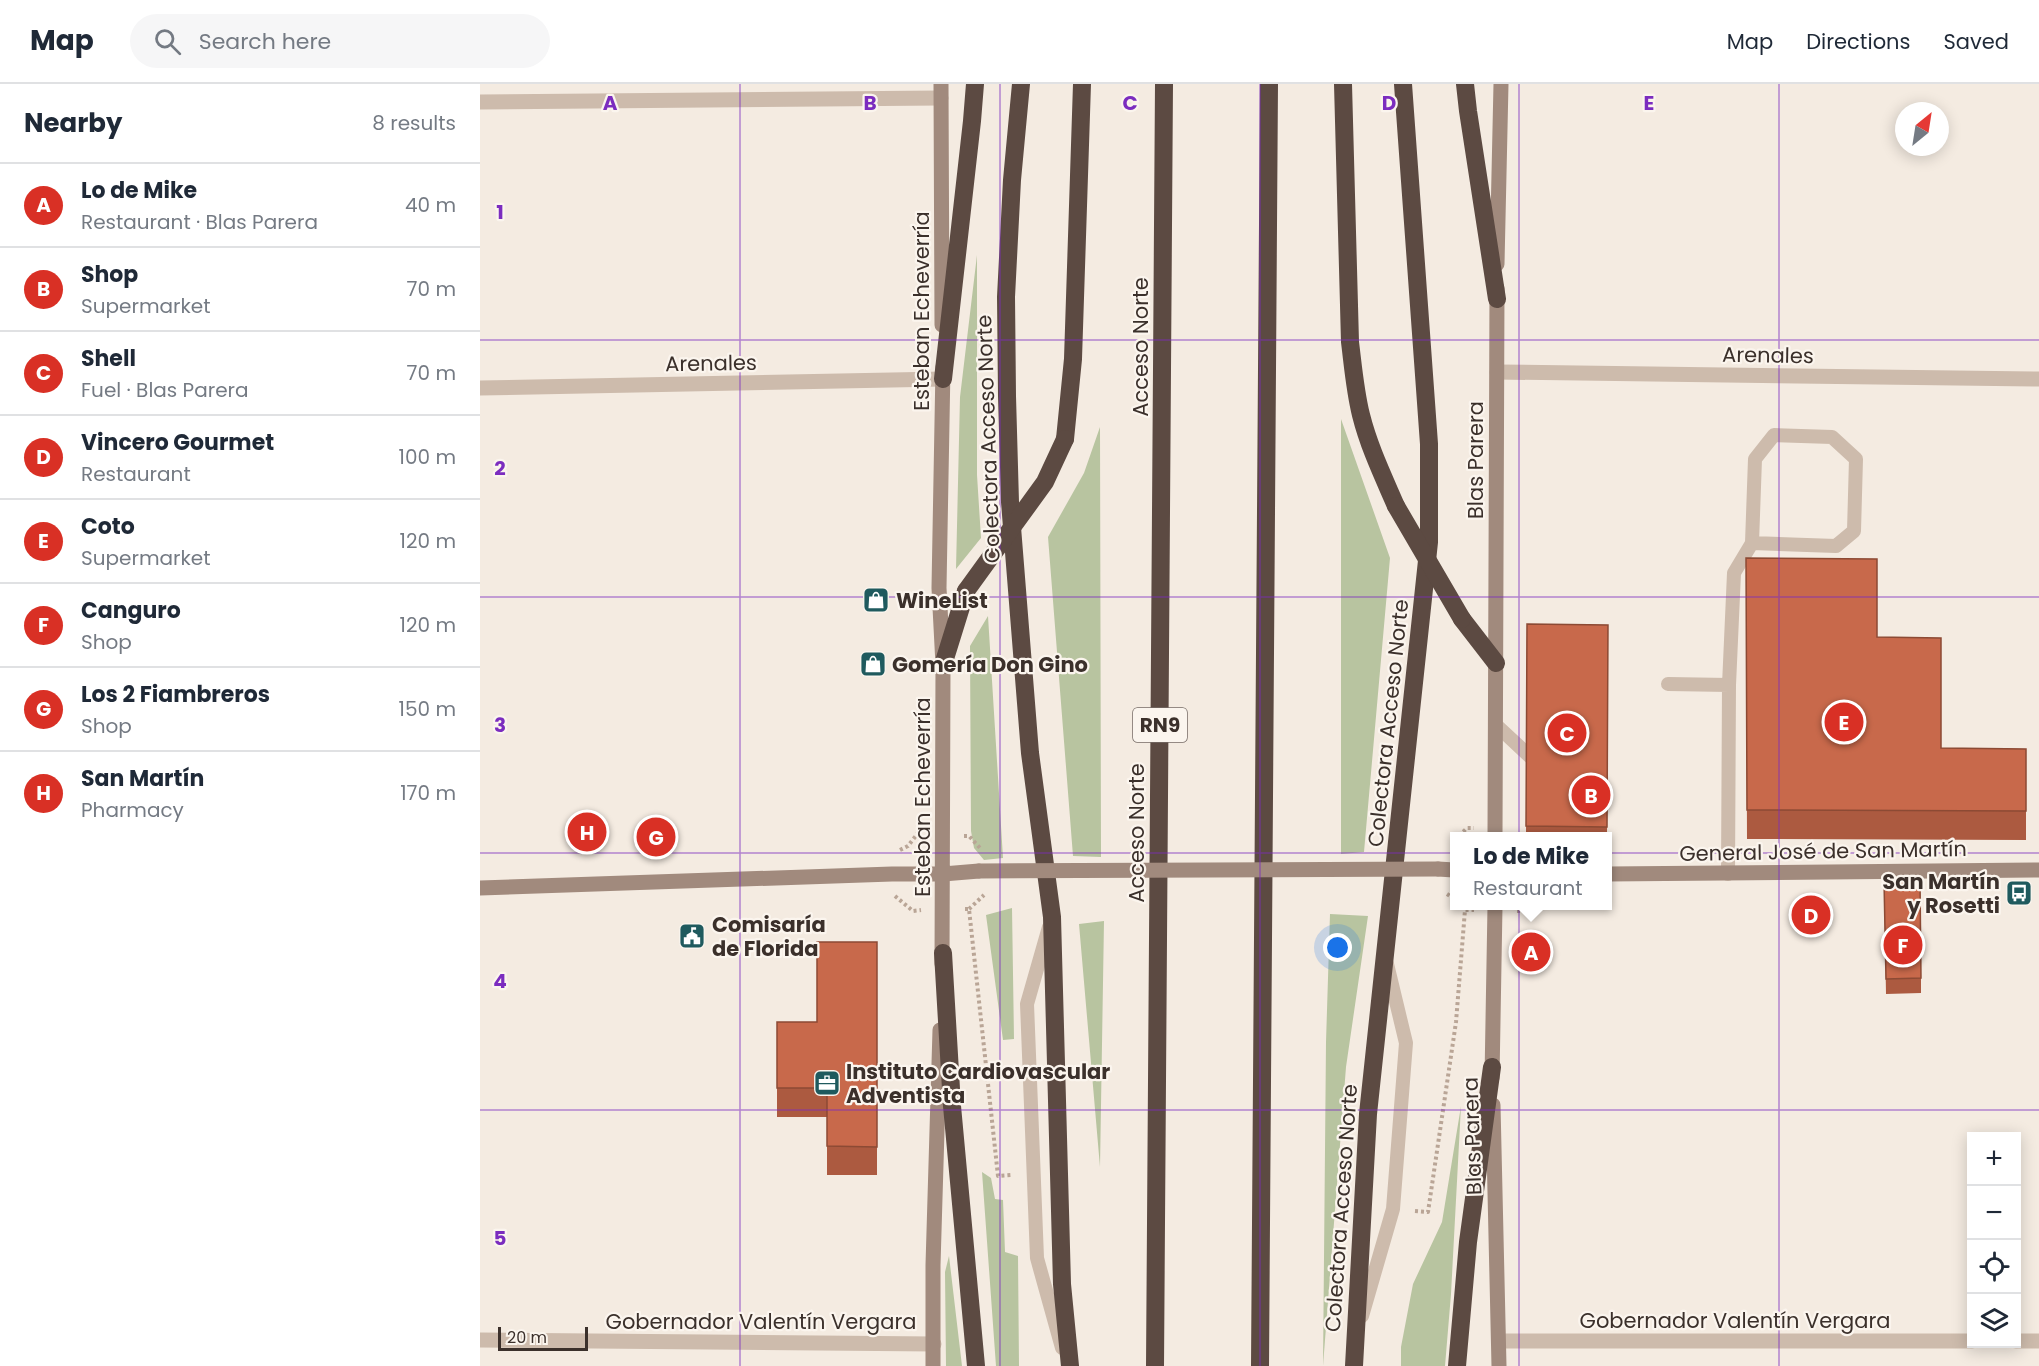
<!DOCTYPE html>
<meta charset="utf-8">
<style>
body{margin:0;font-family:Poppins,sans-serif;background:#f6f6f7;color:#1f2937}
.controls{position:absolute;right:18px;bottom:18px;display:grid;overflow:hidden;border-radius:0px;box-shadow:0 3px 15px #0003}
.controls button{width:54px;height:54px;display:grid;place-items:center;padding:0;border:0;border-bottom:2px solid #e0e1e3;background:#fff;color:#1f2937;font:30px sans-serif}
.compass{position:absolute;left:1415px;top:18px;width:54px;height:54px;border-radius:50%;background:#fff;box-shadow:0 3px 15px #0003;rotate:30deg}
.scale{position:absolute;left:18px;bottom:15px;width:90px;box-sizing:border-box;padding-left:6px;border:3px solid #3b302b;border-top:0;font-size:16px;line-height:21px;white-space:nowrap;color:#3b302b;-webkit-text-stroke:4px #fbf5ee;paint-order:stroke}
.you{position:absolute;left:858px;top:864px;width:21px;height:21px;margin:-15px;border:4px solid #fff;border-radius:50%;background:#1a73e8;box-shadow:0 0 0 9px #1a73e833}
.badge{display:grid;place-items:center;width:39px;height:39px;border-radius:50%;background:#d93025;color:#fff;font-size:20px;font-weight:700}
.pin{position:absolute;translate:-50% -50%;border:3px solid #fff;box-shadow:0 2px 6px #0006}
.popup{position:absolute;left:970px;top:748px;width:162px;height:78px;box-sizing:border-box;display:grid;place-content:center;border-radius:0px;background:#fff;filter:drop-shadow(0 2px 4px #0005);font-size:20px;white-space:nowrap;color:#747a83}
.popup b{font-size:22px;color:#1f2937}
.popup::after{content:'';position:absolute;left:50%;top:100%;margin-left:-12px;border:12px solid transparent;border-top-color:#fff}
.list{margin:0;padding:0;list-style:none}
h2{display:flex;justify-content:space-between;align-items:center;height:78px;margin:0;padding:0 24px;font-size:26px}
h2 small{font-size:20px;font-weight:400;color:#747a83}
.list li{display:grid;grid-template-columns:39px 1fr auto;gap:18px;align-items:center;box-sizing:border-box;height:84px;padding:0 24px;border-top:2px solid #e0e1e3}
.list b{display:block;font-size:22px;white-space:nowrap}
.list p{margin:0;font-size:20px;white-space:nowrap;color:#747a83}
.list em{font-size:20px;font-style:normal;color:#747a83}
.icon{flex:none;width:33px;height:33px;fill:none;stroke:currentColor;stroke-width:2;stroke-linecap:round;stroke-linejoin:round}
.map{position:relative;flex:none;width:1559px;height:1282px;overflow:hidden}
header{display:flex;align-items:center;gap:36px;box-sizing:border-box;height:84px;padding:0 30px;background:#fff;border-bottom:2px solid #e0e1e3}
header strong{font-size:28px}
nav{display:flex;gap:33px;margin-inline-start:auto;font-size:21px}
.search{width:420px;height:54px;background:#f6f6f7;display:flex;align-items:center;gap:15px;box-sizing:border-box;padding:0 21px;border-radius:33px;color:#747a83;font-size:22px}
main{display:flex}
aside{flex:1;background:#fff}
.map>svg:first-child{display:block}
.green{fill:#b8c4a0}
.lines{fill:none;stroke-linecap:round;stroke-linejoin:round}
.path{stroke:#b9a596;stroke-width:4;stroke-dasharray:3 3;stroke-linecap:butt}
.lane{stroke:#cdbbac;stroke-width:14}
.street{stroke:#cdbbac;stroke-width:15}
.secondary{stroke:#a18a7d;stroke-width:15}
.highway{stroke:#5c4a42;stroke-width:18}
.secondary-bridge{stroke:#a18a7d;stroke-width:15}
.highway-bridge{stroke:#5c4a42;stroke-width:18}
.wall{fill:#ac5a40}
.building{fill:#c8694b;stroke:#8c4a34;stroke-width:1.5}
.grid{fill:none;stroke:#7b2cbf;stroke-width:1.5;stroke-opacity:0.55}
.labels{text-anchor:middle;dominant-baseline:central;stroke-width:4.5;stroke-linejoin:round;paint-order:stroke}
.shield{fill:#fbf5ee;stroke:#756b66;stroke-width:1.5}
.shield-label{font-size:20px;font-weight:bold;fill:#3b302b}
.street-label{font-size:21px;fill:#3b302b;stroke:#fbf5ee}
.poi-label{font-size:21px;font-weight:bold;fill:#3b302b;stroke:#fbf5ee;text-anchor:start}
.grid-label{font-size:20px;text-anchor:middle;font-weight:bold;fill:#7b2cbf;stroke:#fbf5ee;stroke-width:4.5;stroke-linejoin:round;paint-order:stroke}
</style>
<header>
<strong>Map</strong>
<div class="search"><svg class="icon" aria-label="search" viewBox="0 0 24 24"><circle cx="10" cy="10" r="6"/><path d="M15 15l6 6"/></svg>Search here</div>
<nav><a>Map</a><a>Directions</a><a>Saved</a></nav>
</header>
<main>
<aside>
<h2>Nearby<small>8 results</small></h2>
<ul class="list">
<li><span class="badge">A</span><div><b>Lo de Mike</b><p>Restaurant · Blas Parera</p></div><em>40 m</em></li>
<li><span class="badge">B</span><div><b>Shop</b><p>Supermarket</p></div><em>70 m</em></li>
<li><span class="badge">C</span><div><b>Shell</b><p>Fuel · Blas Parera</p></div><em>70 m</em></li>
<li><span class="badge">D</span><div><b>Vincero Gourmet</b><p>Restaurant</p></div><em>100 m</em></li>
<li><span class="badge">E</span><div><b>Coto</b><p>Supermarket</p></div><em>120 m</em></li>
<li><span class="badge">F</span><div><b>Canguro</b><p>Shop</p></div><em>120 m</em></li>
<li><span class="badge">G</span><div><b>Los 2 Fiambreros</b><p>Shop</p></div><em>150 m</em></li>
<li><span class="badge">H</span><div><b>San Martín</b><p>Pharmacy</p></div><em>170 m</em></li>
</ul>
</aside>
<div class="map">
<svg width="1559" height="1282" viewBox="0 0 1559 1282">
<rect width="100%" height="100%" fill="#f4ebe1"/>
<path class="green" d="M497,171v220l4,63 -25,31 4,-172z
M861,335l49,139 -26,294 -23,2z
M620,343l1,430 -28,-1 -25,-319 36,-64z
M508,532l15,242 -19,2 -10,-12 -3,-17 -1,-185z
M532,824l2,131 -11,1 -17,-125z
M850,830l38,2 -22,151 -23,299 3,-324z
M624,837l-4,246 -21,-243z
M981,1022l-10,188 -6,72h-44v-19l12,-63 29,-62z
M502,1088l9,6 4,21 8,1 2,52 13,4 1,110h-23z
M469,1172l13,110h-16l-1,-94z"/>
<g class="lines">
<path class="path" d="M484,752h5l12,13
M979,752l8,-8h7
M420,766l8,-4 10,-13
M967,810l7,5
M415,812l18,15 8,-1
M485,825h4l29,267 13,-1
M489,825l15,-14
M1037,827h4l7,-5
M935,1127l13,1 28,-190 9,-112h9"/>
<path class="lane" d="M1188,600l61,1
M1015,640l44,41
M1248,790l1,-189 5,-112 18,-30 3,-84 19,-24 58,2 24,22 -2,72 -18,15 -84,-3
M569,843l-22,77 10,254 25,90
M882,1232l31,-107 13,-166 -19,-79"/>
<path class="street" d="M0,18l461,-4
M1017,288l542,7
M0,304l463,-9
M0,1256l454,4
M1019,1257h473
M1536,1257h23"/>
<path class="secondary" d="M461,0l1,241
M1017,180l4,-180
M1015,752l2,-548
M958,785l16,1
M1128,790l431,-4
M0,804l412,-14h51l36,-3
M462,880l1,-299 -4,-77 4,-221
M1012,994l3,-172
M1013,1021l6,261
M453,1282v-101l7,-235"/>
<path class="highway" d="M541,0l-9,96 -6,117 1,99 3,106 20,251 22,164 10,367 8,82
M863,0l7,258c3,24 5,49 11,73 8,32 22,61 35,91
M985,0l3,27 29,188
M463,295l29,-258 3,-37
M585,355l8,-80 9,-275
M982,535l34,44
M463,581l23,-74
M463,869l9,153 24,260
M675,1282l9,-1282
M780,1282l9,-1282
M874,1282l14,-252 61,-572v-98l-26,-360
M977,1282l11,-124 24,-175"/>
<path class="secondary-bridge" d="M499,787l459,-2"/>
<path class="highway-bridge" d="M916,422l66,113
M486,507l79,-109 20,-43"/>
</g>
<path class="wall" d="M1266,474l131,79 64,111 85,1v91l-279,-1z
M1047,540l81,1 -1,209h-81z
M1404,797l37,97v15l-35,1z
M397,858v233h-50v-58h-50v-95h40z"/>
<path class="building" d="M1266,474l131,1v78l64,1v110l85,1v62l-279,-1z
M1047,540l81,1 -1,202 -81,-1z
M1404,797h36l1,97 -35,1z
M337,858h60v205l-50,-1v-58h-50v-66h40z"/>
<path class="grid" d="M260,0v1282M520,0v1282M780,0v1282M1039,0v1282M1299,0v1282M0,256h1559M0,513h1559M0,769h1559M0,1026h1559"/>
<defs>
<symbol id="shop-square" viewBox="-11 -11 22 22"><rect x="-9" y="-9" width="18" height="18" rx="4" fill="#1f5a5e" stroke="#fbf5ee"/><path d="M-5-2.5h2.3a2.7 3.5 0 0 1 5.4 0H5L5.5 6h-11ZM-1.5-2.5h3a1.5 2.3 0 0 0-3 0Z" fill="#fff"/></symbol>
<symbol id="bus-square" viewBox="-11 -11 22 22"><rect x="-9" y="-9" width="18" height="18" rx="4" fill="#1f5a5e" stroke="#fbf5ee"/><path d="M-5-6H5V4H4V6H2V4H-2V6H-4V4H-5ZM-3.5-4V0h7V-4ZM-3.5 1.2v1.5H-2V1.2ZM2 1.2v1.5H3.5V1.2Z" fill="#fff"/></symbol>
<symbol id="civic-square" viewBox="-11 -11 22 22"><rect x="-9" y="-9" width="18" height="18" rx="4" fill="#1f5a5e" stroke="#fbf5ee"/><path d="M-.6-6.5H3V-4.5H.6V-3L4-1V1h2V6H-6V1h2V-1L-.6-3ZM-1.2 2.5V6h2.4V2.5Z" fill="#fff"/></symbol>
<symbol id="office-square" viewBox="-11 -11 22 22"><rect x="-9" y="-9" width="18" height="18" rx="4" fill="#1f5a5e" stroke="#fbf5ee"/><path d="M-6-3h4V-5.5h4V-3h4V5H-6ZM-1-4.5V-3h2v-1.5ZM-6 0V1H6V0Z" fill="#fff"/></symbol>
</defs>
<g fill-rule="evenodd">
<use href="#shop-square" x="381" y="501" width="30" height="30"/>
<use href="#shop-square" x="378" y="565" width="30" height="30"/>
<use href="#bus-square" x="1524" y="794" width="30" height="30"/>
<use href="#civic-square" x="197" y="837" width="30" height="30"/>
<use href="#office-square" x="332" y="984" width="30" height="30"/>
</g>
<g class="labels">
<rect class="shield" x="653" y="624" width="54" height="34" rx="4.5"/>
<g class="shield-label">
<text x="680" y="641">RN9</text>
</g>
<g class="street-label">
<text transform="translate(441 227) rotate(-90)">Esteban Echeverría</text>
<text transform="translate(660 263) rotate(-90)">Acceso Norte</text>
<text transform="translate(1288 271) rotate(1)">Arenales</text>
<text transform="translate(231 279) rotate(-1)">Arenales</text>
<text transform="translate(508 355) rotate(-92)">Colectora Acceso Norte</text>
<text transform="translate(995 376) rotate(-90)">Blas Parera</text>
<text transform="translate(908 639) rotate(-84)">Colectora Acceso Norte</text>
<text transform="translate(442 713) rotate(-90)">Esteban Echeverría</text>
<text transform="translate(656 749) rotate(-90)">Acceso Norte</text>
<text transform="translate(1343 767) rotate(-1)">General José de San Martín</text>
<text transform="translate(992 1052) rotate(-92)">Blas Parera</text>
<text transform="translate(861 1124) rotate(-86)">Colectora Acceso Norte</text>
<text x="1255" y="1236">Gobernador Valentín Vergara</text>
<text x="281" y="1237">Gobernador Valentín Vergara</text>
</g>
<g class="poi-label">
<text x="416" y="516">WineList</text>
<text x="412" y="580">Gomería Don Gino</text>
<text x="1520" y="797" text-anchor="end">San Martín<tspan x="1520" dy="24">y Rosetti</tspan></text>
<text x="232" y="840">Comisaría<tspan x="232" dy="24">de Florida</tspan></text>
<text x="366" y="987">Instituto Cardiovascular<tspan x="366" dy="24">Adventista</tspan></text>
</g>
</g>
<g class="grid-label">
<text x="130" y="26">A</text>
<text x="390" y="26">B</text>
<text x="650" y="26">C</text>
<text x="909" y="26">D</text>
<text x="1169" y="26">E</text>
<text x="20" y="135">1</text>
<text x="20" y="391">2</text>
<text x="20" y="648">3</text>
<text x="20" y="904">4</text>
<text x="20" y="1161">5</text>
</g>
</svg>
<div class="controls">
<button>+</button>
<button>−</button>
<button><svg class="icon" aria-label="locate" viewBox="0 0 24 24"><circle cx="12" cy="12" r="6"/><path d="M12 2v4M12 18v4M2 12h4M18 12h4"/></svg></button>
<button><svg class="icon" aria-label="layers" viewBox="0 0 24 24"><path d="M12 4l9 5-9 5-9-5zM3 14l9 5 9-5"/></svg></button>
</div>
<svg class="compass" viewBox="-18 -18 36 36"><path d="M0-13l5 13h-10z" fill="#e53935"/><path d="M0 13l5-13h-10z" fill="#747a83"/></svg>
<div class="scale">20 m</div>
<div class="you"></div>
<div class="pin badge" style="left:1051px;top:868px">A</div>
<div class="popup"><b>Lo de Mike</b>Restaurant</div>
<div class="pin badge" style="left:1111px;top:711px">B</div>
<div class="pin badge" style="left:1087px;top:649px">C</div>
<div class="pin badge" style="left:1331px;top:831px">D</div>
<div class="pin badge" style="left:1364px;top:638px">E</div>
<div class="pin badge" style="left:1423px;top:861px">F</div>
<div class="pin badge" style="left:176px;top:753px">G</div>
<div class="pin badge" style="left:107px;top:748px">H</div>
</div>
</main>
